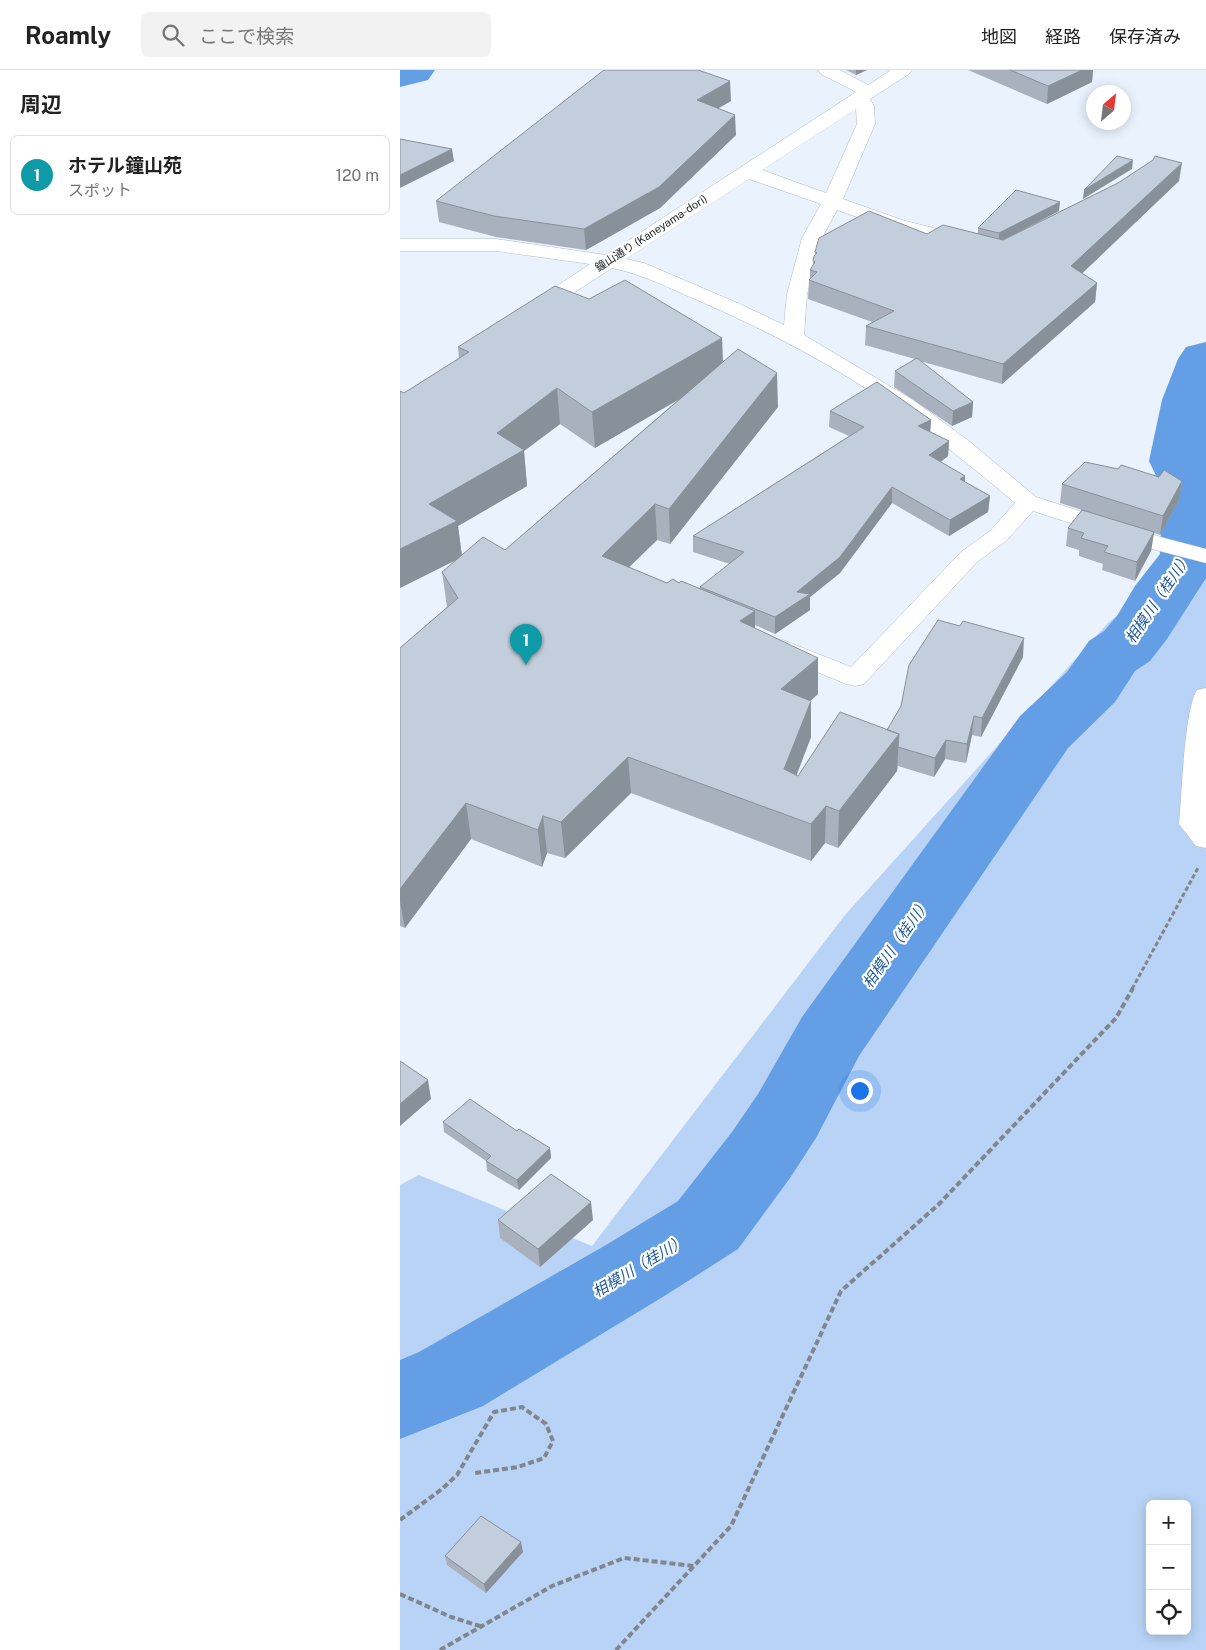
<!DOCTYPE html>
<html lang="ja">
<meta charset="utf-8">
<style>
body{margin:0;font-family:"Public Sans","Noto Sans JP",sans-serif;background:#f2f2f2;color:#222}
.controls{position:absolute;right:15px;bottom:15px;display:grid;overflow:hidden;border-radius:8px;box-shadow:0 2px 12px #0003}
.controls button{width:45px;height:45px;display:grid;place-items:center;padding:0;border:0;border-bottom:1px solid #e0e0e0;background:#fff;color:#222;font:25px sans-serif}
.compass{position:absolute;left:686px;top:15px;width:45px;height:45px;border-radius:50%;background:#fff;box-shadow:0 2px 12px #0003;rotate:28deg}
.you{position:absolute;left:459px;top:1020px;width:18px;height:18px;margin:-12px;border:4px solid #fff;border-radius:50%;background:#1a73e8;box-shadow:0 0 0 8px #1a73e833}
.badge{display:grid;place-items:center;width:32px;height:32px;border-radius:50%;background:#6e5025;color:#fff;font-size:16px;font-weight:700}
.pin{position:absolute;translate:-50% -41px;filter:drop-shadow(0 1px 2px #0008)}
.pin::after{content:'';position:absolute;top:26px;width:18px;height:15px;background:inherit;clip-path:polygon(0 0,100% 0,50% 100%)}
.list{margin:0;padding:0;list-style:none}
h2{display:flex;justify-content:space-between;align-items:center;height:65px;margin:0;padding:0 20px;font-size:21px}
h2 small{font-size:16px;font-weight:400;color:#767676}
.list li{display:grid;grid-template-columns:32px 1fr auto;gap:15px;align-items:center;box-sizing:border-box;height:80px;margin:0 10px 10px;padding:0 10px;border:1px solid #e0e0e0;border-radius:8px}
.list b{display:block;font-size:19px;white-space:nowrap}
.list p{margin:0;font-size:16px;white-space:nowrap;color:#767676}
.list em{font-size:16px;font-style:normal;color:#767676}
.icon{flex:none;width:28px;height:28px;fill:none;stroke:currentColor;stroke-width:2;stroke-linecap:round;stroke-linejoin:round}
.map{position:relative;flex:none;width:806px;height:1580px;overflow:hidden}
header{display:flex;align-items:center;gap:30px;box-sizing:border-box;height:70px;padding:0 25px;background:#fff;border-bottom:1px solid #e0e0e0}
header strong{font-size:24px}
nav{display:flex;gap:28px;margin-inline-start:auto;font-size:18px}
.search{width:350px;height:45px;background:#f2f2f2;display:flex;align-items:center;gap:12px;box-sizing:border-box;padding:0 18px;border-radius:8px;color:#767676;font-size:19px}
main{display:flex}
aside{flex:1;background:#fff}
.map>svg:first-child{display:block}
.green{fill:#b8d3f5;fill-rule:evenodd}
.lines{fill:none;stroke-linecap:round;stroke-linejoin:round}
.river{fill:#649ee5;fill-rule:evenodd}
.minor-casing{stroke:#b0bbc8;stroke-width:1}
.path-far1{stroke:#80868e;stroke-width:3;stroke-dasharray:4.5 2.5;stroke-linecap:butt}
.path{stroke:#80868e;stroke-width:4;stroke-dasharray:6 3;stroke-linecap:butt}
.minor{fill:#fff;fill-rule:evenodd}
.wall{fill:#a8b1bd;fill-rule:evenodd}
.shaded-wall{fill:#88909a}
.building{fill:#c3cedc;stroke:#88909a}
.labels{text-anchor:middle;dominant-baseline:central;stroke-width:4.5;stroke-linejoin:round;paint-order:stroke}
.far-street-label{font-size:11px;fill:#1d2126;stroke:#fefefe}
.water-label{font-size:15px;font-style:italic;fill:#1e5899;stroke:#fefefe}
</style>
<header>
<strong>Roamly</strong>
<div class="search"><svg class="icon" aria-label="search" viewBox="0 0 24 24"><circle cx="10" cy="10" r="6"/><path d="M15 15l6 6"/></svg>ここで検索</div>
<nav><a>地図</a><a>経路</a><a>保存済み</a></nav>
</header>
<main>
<aside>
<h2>周辺<small></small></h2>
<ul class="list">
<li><span class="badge" style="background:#0f9aa8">1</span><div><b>ホテル鐘山苑</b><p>スポット</p></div><em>120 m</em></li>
</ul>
</aside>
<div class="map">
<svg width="806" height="1580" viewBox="0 0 806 1580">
<rect width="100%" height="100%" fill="#e9f2fd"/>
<path class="green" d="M806,472v1108h-806v-465l19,-10 173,71 253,-331 263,-292zM750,1434h37v127h-37z"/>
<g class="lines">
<path class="river" d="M0,0h35l-7,10 -28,7z
M806,272v236l-39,61 -17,22 -15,10 -20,31 -47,46 -209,308 -43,82 -26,40 -52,71 -72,46 -183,111 -83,33v-79l19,-8 187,-107 72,-44 54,-69 26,-38 44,-77 218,-301 47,-44 22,-31 15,-10 13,-15 18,-30 25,-32 1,-28 8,-23 -20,-42 13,-61 16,-41 8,-12z"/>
<defs>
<path id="minor" d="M418,0h22l28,15 23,-15h21l-3,4 -39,25 4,7 1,18 -32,75 59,21 70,18 3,4 -3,4 -7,2 -77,-20 -51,-18 -15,28 -15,56 -3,41 109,65 56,41 67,56 128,41 42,11v14l-58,-15 -115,-37 -27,30 -29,21 -113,122 -9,2 -9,-2 -72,-30 -3,-6 3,-6 9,-2 68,27 110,-115 29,-21 25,-28c-38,-32 -76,-63 -116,-92 -61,-44 -133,-81 -202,-111 -28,-12 -55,-26 -85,-32l-71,46 -7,2 -7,-2 -3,-4 3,-4 63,-42 -94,-13h-96v-12h96l110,16 250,-163 -35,-18zM456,39l1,15 -31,69 -64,-23zM349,109l72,25 -19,34 -15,56 -3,31 -44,-21 -96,-41 -18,-4z
M806,618v160l-10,-2 -17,-22c3,-29 5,-113 18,-134z"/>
</defs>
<use href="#minor" class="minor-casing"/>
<path class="path-far1" d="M732,919l66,-121"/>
<path class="path" d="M0,1450l42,-31 15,-14 37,-63 28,-5 24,17 7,17 -9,17 -26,9 -43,6
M0,1524l51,23 32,10
M40,1580l112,-64 72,-28 70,8
M216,1580l115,-124 110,-235 97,-86 178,-187 17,-30"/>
<use href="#minor" class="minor"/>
</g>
<path class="wall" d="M446,0h21l-11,5z
M568,0h125l-1,12 -45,22z
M331,31l-13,7 18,27 -76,73 -74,42 -90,-13 -57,-15 -3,-21z
M779,111l-97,92 15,10 -2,19 -93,82 -82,-23 53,41 -1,15 -20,9 -58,-39 1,-16 20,-12 -50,-14 1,-19 6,-4 -64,-23 1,-19 1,-2v-8l3,-4v-5l2,-6v-3l112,-18 51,-1v-5l81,-17 -40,21z
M189,229l133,39 1,23 55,46 -108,137 -13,-4 -28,27 38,16h12l21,6v-2l30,-23 -37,-12v-16l156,-100 -20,-9 1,-16 101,9 -1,12 19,9 -1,15 -7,6 24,14v6l25,14 -2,16 -39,24 -57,-33 -52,70 -30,24v13l-35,24 -20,-9v3l63,66 -8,7 1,36 -15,38 2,1 225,-119 -42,80 -9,-2 -6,28 -21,-4 -11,18 -36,-11 -1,5 -59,77 -13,-5 -14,18 -180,-68 -66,65 -18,-5 -5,14 -71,-28 -66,89 -5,-2v-278l47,-41 -5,-35 14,-12 -56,28v-197l4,2 55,-34 -1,-12zM280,328l-175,152 -43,6 -4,-30 69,-40 -3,-35 36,-27 35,24z
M759,407l23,4 -3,19 -19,35 -6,-2 -3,18 -16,30 -33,-11 1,-6 -24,-8v-6l-13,-4 2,-18 14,-18 -22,-7 2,-19z
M43,1052l74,9 33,17 1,10 -32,32 -32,-19 -1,-10 -42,-29z
M98,1150h95l-53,47 -40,-29z
M123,1482l-37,41 -39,-28 -2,-9z"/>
<path class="shaded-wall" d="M456,0h11l-11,5z
M682,0h11l-1,12 -45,22 1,-18z
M330,11l1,20 -33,19 -1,-20z
M335,45l1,20 -76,73 -74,42 -2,-21z
M52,79l2,12 -54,27v-13z
M733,90l-1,9 -49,30 1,-9z
M782,93l-3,18 -109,104 1,-19z
M660,132l-1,9 -60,31v-9z
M697,213l-2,19 -93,82 1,-20z
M322,268l1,36 -128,74 -3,-36z
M377,303l1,34 -108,137 -1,-35z
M157,318l3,36 -36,27 3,35 -69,40 4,31 -62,31v-39l29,-45 68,-71z
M573,332l-1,15 -20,9 1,-15z
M531,350l-1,16 -12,-10z
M549,371l-1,15 -20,15 1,-16z
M565,406l-1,16 -4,-13z
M782,411l-3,19 -19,35 3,-19z
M492,417v16l-52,70 -30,24v13l-35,24v-17l22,-25z
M590,426l-2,16 -39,24 1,-16z
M255,434l2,36 -53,52 -2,-36z
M754,462l-3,19 -16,30 2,-19z
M355,541v36l-15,-26z
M624,568l-1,19 -42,80 1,-19z
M418,588v36l-37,32v-37z
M411,631v36l-26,69 -1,-37z
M574,646l-2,19 -6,28 1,-19z
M499,664l-2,37 -59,77 1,-37z
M546,670l-1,19 -11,18 1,-19z
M228,687l3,36 -66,65 -4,-36z
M66,733l5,36 -66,89 -5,-26v-13z
M426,736l-1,37 -14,18v-37z
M143,746l4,37 -5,14 -4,-37z
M28,1010l3,19 -31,27v-22z
M150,1078l1,10 -32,32 -2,-10z
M191,1132l2,18 -53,47 -2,-18z
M121,1472l2,10 -37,41 -2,-9z"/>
<path class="building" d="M204,0h94l32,11 -33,19 38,15 -76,72 -75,42 -90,-13 -58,-15z
M610,0h72l-34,16z
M0,69l52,10 -52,26z
M717,86l16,4 -49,30 2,-2z
M755,86l27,7 -111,103 26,17 -94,81 -137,-38 28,-15 -85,-31 8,-8 -7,-2 5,-8 -2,-1 1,-5 3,-3 -2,-1 4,-14 50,-27 58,23 16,-9 60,15 115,-57 35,-23z
M616,120l44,12 -61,31 -21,-5z
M225,210l97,58 -130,74 -35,-24 -60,45 27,17 -95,54 28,17 -57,28v-158l4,2 65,-41 -11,-5 97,-61 34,13z
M338,279l39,24 -108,136 -14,-5 -53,52 65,27 6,-4 6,4 2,-2 74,30 -15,10 78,37 -37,31 30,12 -27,68 14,7 42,-64 59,22 -60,77 -13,-5 -15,18 -183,-67 -67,65 -18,-6 -5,14 -72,-27 -66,86v-241l58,-50 -16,-26 41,-35 22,13z
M517,288l56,44 -20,9 -58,-40z
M477,312l54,38 -13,6 31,15 -20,14 36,21 -5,3 30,17 -40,24 -58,-33 -52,70 -43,35 13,2 -35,23 -75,-30 44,-35 -51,-16 171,-109 -34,-16z
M685,392l33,7 3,-4 38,12 5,-7 18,11 -19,35 -101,-32z
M682,440l72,22 -17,30 -33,-10 4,-6 -27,-8 3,-5 -16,-5z
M538,550l22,6 3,-5 61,17 -42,80 -8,-2 -7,28 -21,-4 -11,18 -37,-11 1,-13 -12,-4 14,-24 8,-41z
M0,991l28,19 -28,24z
M70,1029l47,32 2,-2 31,19 -33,32 -31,-19 5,-5 -48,-34z
M151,1104l40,28 -53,47 -40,-29z
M81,1446l40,26 -37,42 -39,-28z"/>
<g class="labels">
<g class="far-street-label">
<text transform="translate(251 163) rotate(-33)">鐘山通り (Kaneyama-dori)</text>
</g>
<g class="water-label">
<text transform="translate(758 528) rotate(-56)">相模川（桂川）</text>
<text transform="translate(496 873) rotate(-55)">相模川（桂川）</text>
<text transform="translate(239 1196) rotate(-31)">相模川（桂川）</text>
</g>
</g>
</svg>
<div class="controls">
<button>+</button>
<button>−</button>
<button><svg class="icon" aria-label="locate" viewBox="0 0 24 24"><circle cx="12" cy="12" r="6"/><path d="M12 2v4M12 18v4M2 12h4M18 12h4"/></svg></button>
</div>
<svg class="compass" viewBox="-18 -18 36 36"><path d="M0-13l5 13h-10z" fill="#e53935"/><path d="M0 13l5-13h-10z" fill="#767676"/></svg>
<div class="you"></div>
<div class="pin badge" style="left:126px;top:595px;background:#0f9aa8">1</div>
</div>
</main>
